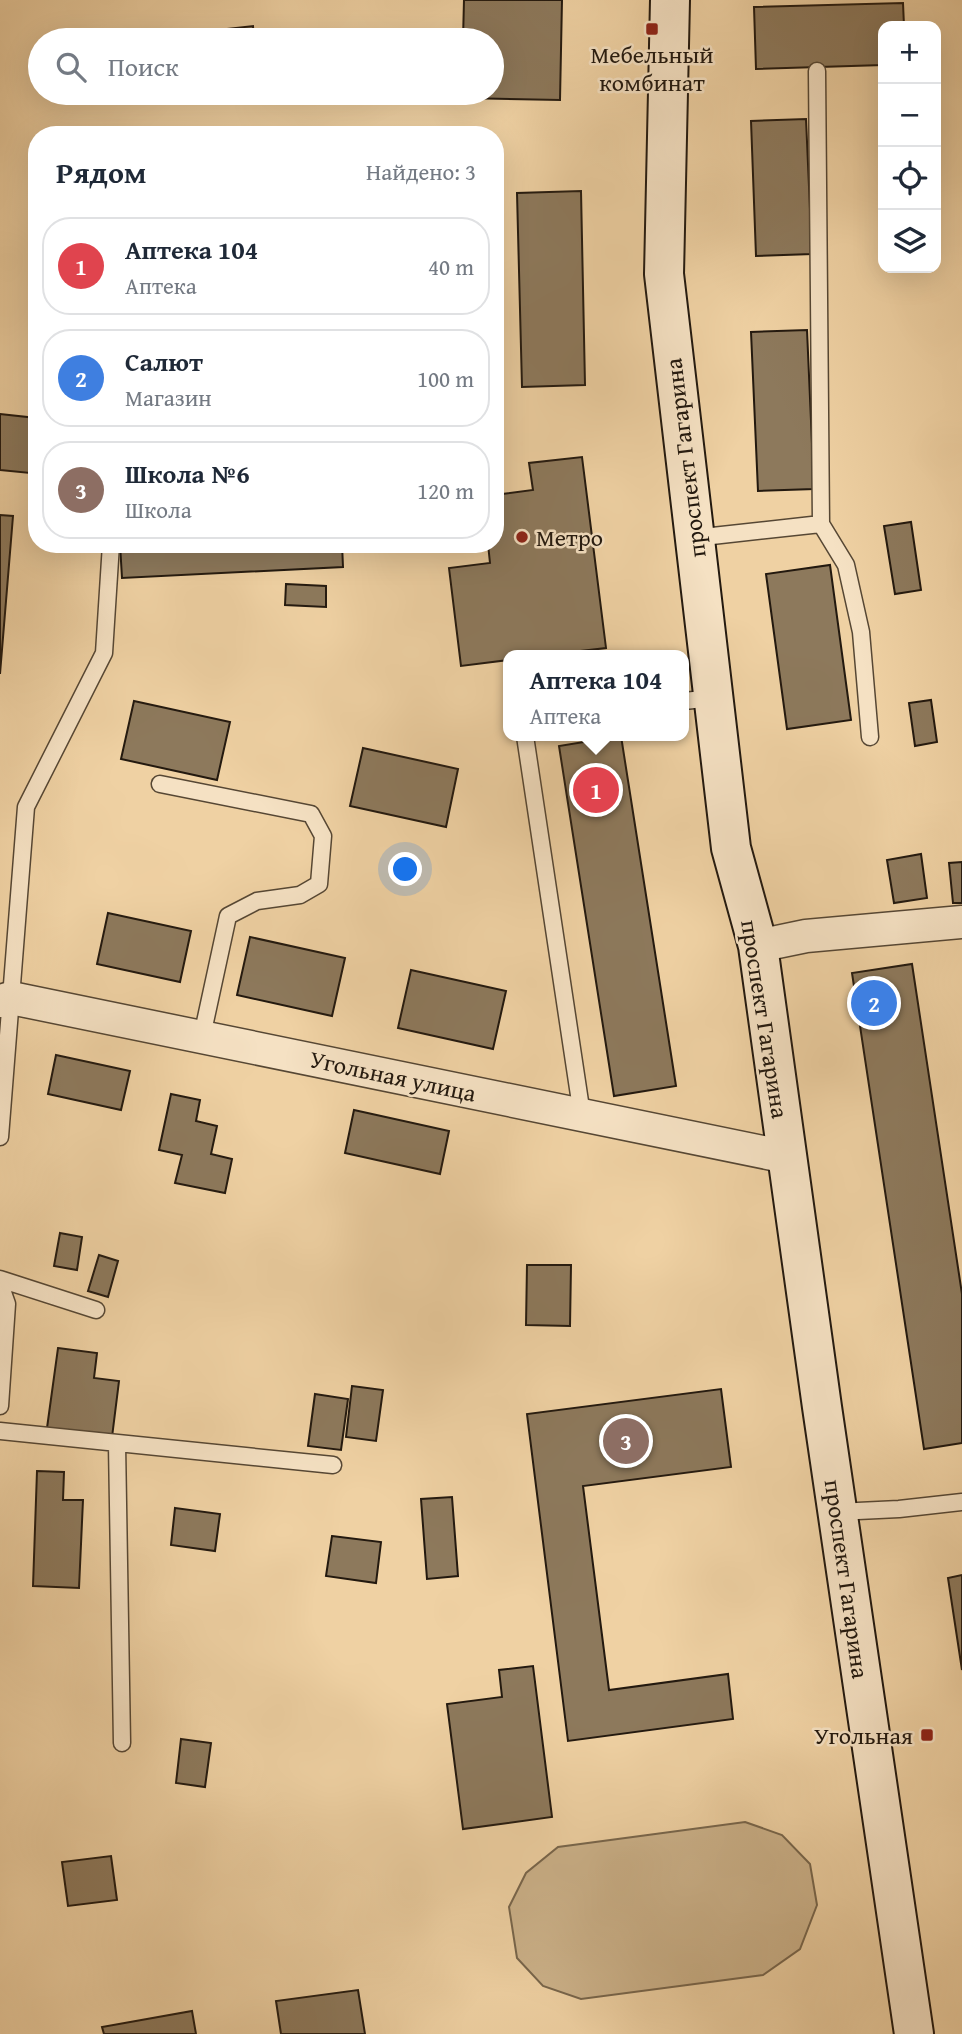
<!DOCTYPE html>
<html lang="ru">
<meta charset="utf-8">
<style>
body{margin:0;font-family:"Gentium Book Plus",serif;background:#f6f6f7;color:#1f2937}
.controls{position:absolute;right:21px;top:21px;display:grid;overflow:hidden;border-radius:14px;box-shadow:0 7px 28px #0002}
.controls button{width:63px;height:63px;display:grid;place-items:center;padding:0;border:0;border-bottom:2px solid #e0e1e3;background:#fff;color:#1f2937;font:35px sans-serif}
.you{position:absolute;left:406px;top:870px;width:24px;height:24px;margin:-18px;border:5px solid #fff;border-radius:50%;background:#1a73e8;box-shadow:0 0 0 10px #1a73e833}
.badge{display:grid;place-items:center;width:46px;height:46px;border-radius:50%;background:#111827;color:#fff;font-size:23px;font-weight:700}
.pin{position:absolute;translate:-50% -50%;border:4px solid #fff;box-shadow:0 2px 7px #0006}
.popup{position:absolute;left:503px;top:650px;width:186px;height:91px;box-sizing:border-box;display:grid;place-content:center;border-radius:14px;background:#fff;filter:drop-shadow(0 2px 5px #0005);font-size:23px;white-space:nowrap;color:#747a83}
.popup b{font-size:26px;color:#1f2937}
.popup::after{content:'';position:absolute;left:50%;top:100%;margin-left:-14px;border:14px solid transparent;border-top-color:#fff}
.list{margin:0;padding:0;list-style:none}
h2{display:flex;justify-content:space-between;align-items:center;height:91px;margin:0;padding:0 28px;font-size:30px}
h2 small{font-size:23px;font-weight:400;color:#747a83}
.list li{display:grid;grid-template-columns:46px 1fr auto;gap:21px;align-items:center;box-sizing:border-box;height:98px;margin:0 14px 14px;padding:0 14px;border:2px solid #e0e1e3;border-radius:28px}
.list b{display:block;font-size:26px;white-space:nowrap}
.list p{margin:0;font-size:23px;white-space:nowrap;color:#747a83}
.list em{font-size:23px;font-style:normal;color:#747a83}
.icon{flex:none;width:38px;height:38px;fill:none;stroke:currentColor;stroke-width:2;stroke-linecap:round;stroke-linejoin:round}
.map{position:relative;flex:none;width:962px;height:2034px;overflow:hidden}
.search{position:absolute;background:#fff;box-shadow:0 7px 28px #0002;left:28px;top:28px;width:476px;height:77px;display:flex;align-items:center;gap:18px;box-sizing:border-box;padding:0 24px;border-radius:38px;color:#747a83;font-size:26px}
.panel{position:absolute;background:#fff;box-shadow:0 7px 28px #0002;left:28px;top:126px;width:476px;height:427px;border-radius:28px}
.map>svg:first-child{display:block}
.green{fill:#ccb28a;stroke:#78664c;stroke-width:2}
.building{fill:#8d795c;stroke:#23190f;stroke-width:2}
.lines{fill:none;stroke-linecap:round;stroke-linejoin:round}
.service-casing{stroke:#564734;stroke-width:19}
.minor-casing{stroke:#564734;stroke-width:35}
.secondary-casing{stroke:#23190f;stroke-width:42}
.service{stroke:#f5e1c3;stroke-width:16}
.minor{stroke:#f5e1c3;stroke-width:32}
.secondary{stroke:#f5e1c3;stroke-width:38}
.poi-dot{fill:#8f2418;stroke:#f5e1c3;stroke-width:2.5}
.labels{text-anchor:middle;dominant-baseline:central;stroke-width:5;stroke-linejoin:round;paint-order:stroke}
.poi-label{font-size:24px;fill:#23190f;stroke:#f5e1c3}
.street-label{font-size:24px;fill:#23190f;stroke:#f5e1c3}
</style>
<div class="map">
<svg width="962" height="2034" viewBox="0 0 962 2034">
<rect width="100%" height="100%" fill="#efd1a3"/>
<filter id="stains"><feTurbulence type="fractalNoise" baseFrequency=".00286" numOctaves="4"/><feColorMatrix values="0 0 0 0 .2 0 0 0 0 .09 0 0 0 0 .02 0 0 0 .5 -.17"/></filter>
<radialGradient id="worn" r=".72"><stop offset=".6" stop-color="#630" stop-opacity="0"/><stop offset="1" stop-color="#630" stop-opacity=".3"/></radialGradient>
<path class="green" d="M745,1822l37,13 28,29 7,41 -17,44 -37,26 -182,24 -38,-13 -26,-28 -8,-51 17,-34 32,-26z"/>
<path class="building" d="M464,0h98l-2,100 -98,-2v-5h30v-53h-29z
M903,3l1,23h-21v39l-127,4 -2,-62z
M253,26l1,14h-52l-1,-8z
M57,93h29l-25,6z
M806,119l6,135 -56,2 -5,-135z
M581,191l4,194 -63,2 -5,-194z
M807,330l7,159 -56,2 -7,-159z
M0,414l36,4 -6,55 -30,-3z
M582,457l24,191 -60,7h-38v5l-47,6 -12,-98 41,-5 -2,-19h7v-49l38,-5 -4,-27z
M0,515l13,1 -13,158z
M911,522l10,68 -26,4 -11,-68z
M120,544h222l1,23 -221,11z
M830,565l21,155 -64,9 -21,-155z
M286,584l40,2v21l-41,-2z
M931,700l6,42 -22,4 -6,-43z
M134,701l96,21 -13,58 -96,-21z
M621,736l55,350 -62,10 -55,-350z
M363,748l95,21 -12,58 -96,-21z
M921,854l6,44 -33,5 -7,-43z
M962,862v41h-9l-4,-40z
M108,913l83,18 -11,51 -83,-18z
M250,937l95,21 -13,58 -95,-21z
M912,964l50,330v149l-38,6 -72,-476z
M411,970l95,21 -13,58 -95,-21z
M56,1055l74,16 -9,39 -73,-16z
M171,1094l29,6 -4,21 21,5 -6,28 21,5 -7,34 -50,-10 7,-28 -23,-5z
M354,1110l95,21 -9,43 -95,-21z
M60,1233l22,4 -5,33 -23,-4z
M99,1255l19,6 -10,36 -20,-6z
M527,1265h44l-1,61 -44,-1z
M58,1348l39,5 -3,25 25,3 -7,56 -65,-9z
M352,1386l31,4 -7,51 -30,-4z
M721,1389l10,78 -148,19 26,204 119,-16 5,45 -165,22 -41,-327z
M315,1394l33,5 -7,51 -33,-4z
M37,1471l27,1 -1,28h20l-4,88 -46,-2z
M452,1497l6,79 -31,3 -6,-80z
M175,1508l45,6 -5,37 -44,-6z
M332,1536l49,6 -5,41 -50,-7z
M962,1575v95l-14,-92z
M533,1666l19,151 -89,12 -16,-125 55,-7 -3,-27z
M181,1739l30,4 -6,44 -29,-4z
M111,1856l6,44 -49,6 -6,-44z
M358,1990l7,44h-84l-5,-33z
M192,2011l4,23h-92l-2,-7z"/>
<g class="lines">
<defs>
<path id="service" d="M817,71l4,453 25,41 15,67 9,105
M694,538l127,-14
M684,701l29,-3
M525,736l57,379
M160,784l151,30 12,22 -4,48 -19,11 -43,6 -29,15 -26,120
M0,1137l26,-330 78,-154 7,-109
M0,1279l96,31
M0,1284l7,20 -7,102
M0,1431l333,34
M117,1444l5,299
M837,1512l62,-3 63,-7"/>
<path id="minor" d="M758,946l48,-10 156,-14
M0,1001l11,-3 776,159"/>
<path id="secondary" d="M670,0l-6,274 67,574 27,98 64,461 92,627"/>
</defs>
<use href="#service" class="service-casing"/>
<use href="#minor" class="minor-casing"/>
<use href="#secondary" class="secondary-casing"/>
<use href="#service" class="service"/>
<use href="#minor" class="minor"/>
<use href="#secondary" class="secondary"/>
</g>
<g class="poi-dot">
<rect x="645" y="22" width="14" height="14" rx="3.5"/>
<circle cx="522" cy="537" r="7"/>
<rect x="920" y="1728" width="14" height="14" rx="3.5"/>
</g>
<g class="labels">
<g class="poi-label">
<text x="652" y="54">Мебельный<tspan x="652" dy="28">комбинат</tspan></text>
<text x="536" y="537" text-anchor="start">Метро</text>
<text x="913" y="1735" text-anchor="end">Угольная</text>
</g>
<g class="street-label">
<text transform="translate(685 458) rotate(-97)">проспект Гагарина</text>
<text transform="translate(765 1019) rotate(81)">проспект Гагарина</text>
<text transform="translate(393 1076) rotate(12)">Угольная улица</text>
<text transform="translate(847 1579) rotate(82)">проспект Гагарина</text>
</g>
</g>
<rect width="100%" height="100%" filter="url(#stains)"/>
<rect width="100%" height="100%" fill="url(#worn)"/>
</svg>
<div class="controls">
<button>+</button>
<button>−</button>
<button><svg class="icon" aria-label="locate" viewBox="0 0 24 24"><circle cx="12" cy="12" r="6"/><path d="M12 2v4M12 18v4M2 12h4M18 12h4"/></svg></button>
<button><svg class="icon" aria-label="layers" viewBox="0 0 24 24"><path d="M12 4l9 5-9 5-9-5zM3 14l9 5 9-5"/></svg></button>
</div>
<div class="you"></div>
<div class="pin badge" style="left:596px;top:790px;background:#e0444e">1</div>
<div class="popup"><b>Аптека 104</b>Аптека</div>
<div class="pin badge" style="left:874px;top:1003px;background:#3f7fe0">2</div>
<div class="pin badge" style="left:626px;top:1441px;background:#8d6e63">3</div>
<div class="search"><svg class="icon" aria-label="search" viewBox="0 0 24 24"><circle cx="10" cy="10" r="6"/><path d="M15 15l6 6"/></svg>Поиск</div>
<section class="panel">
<h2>Рядом<small>Найдено: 3</small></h2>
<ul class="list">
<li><span class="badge" style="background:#e0444e">1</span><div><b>Аптека 104</b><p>Аптека</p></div><em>40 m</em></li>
<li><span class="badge" style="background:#3f7fe0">2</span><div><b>Салют</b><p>Магазин</p></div><em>100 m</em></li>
<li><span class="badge" style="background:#8d6e63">3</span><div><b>Школа №6</b><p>Школа</p></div><em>120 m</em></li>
</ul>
</section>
</div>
